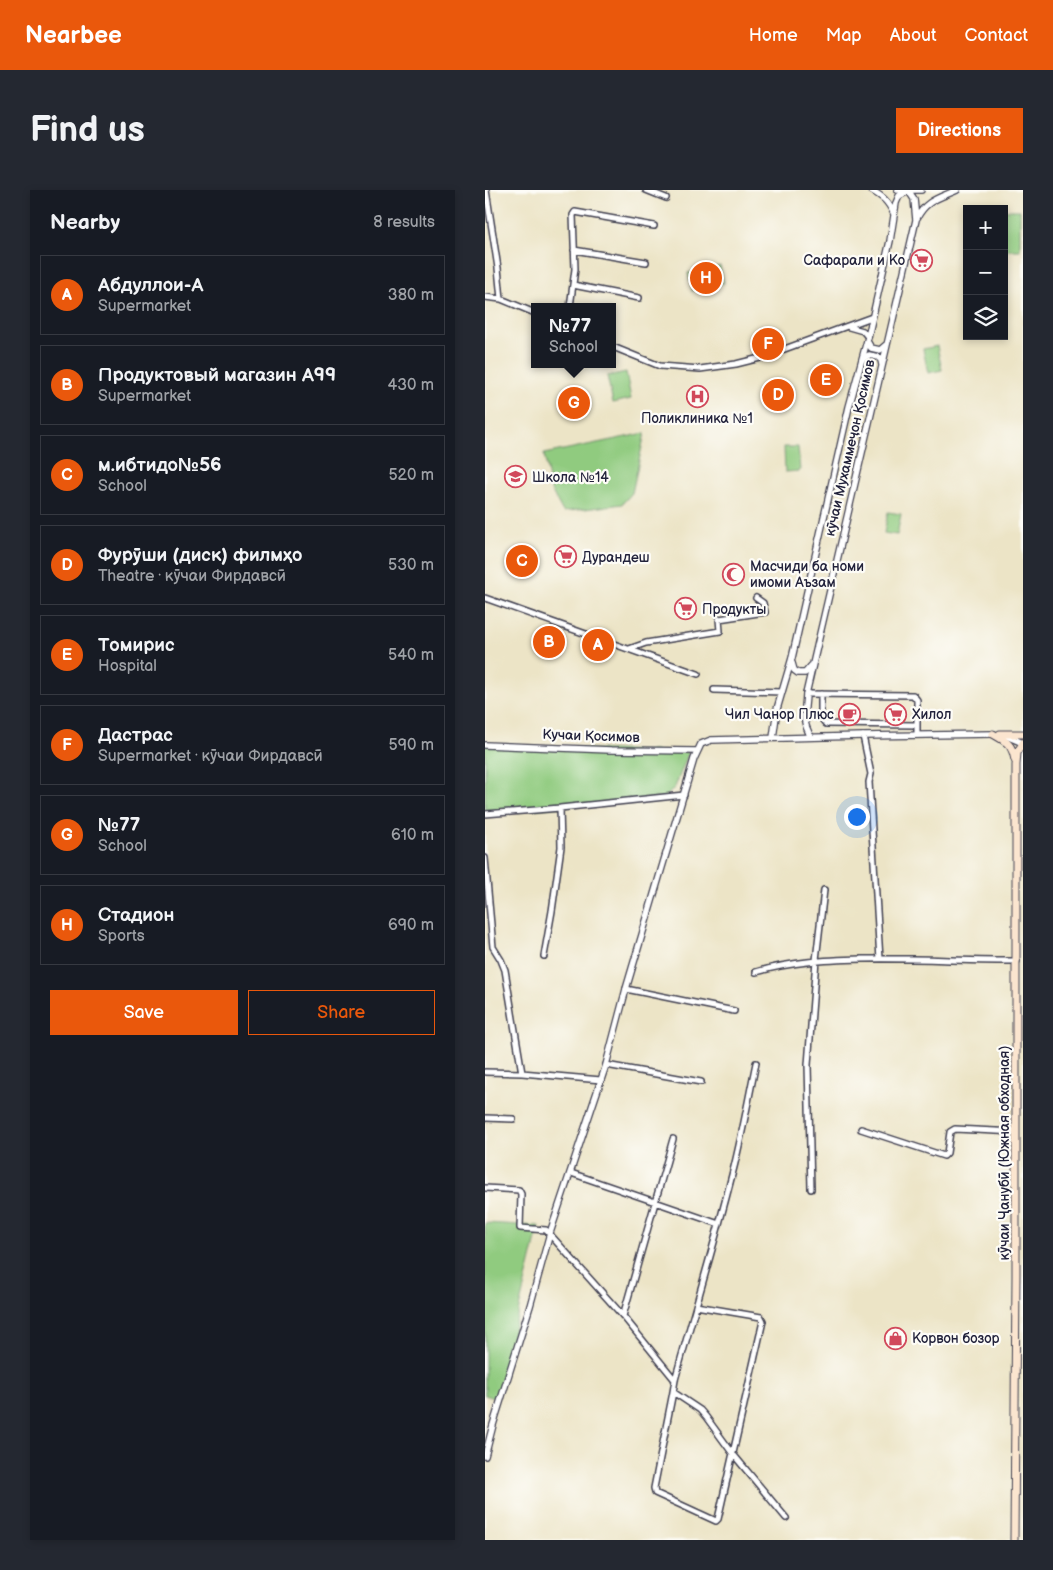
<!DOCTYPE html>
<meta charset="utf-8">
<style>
body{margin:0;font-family:"Balsamiq Sans",sans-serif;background:#242831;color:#f1f3f6}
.controls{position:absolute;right:15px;top:15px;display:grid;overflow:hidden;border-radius:0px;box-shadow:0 2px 8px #0003}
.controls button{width:45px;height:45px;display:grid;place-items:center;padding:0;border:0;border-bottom:1px solid #363941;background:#171b24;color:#f1f3f6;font:25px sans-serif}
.you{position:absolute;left:371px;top:626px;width:18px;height:18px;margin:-12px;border:4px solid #fff;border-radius:50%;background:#1a73e8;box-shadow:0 0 0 8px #1a73e833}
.badge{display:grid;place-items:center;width:32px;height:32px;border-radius:50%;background:#ea580c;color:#fff;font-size:16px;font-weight:700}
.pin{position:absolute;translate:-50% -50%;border:2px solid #fff;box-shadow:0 1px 5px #0006}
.popup{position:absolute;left:46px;top:113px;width:85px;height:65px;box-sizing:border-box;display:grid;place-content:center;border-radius:0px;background:#171b24;filter:drop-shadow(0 1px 4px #0005);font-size:16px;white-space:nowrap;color:#9ea1a6}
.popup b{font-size:19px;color:#f1f3f6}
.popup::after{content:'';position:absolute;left:50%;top:100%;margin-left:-10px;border:10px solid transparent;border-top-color:#171b24}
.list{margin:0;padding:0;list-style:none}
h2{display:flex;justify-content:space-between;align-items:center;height:65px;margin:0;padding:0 20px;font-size:21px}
h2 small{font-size:16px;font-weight:400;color:#9ea1a6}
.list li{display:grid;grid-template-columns:32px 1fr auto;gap:15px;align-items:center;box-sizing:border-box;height:80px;margin:0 10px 10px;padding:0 10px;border:1px solid #363941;border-radius:0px}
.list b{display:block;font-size:19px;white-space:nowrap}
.list p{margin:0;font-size:16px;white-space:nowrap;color:#9ea1a6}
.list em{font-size:16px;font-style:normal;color:#9ea1a6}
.actions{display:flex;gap:10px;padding:15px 20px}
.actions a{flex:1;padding:11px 0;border:1px solid #ea580c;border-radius:0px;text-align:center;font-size:18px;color:#ea580c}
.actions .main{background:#ea580c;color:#fff}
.icon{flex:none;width:28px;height:28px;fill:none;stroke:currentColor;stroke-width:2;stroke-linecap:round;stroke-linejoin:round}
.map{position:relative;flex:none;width:538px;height:1350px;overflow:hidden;border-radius:0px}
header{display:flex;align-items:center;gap:30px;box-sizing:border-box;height:70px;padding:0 25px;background:#ea580c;color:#fff}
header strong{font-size:24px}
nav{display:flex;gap:28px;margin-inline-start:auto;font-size:18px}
.intro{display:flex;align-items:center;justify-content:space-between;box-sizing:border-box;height:120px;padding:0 30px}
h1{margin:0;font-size:35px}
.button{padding:12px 22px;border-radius:0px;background:#ea580c;color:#fff;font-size:18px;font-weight:700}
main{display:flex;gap:30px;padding:0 30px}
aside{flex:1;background:#171b24;border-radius:0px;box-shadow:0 2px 8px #0003}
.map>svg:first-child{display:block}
.green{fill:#90cb7f;stroke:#59765d}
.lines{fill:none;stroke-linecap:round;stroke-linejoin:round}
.minor-casing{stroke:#403f50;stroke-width:8}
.tertiary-casing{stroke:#403f50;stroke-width:8}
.secondary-casing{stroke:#403f50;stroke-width:9}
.minor{stroke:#fff;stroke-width:5}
.tertiary{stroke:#fff;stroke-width:5.5}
.secondary{stroke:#fbe5cf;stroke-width:7}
.labels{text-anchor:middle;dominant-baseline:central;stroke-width:4.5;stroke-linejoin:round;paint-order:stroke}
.poi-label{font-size:14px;fill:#22223b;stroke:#fdfcf7;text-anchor:start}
.street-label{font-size:14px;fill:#22223b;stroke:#fdfcf7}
</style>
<header>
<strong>Nearbee</strong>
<nav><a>Home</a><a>Map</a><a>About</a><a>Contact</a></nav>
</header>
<div class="intro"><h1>Find us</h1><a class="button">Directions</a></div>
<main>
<aside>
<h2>Nearby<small>8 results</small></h2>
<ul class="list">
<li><span class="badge">A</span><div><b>Абдуллои-А</b><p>Supermarket</p></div><em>380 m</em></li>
<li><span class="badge">B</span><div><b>Продуктовый магазин А99</b><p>Supermarket</p></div><em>430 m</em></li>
<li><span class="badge">C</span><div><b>м.ибтидо№56</b><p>School</p></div><em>520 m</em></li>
<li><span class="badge">D</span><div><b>Фурӯши (диск) филмҳо</b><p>Theatre · кӯчаи Фирдавсӣ</p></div><em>530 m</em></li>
<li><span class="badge">E</span><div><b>Томирис</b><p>Hospital</p></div><em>540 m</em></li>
<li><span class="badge">F</span><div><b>Дастрас</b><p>Supermarket · кӯчаи Фирдавсӣ</p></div><em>590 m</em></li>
<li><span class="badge">G</span><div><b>№77</b><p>School</p></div><em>610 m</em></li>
<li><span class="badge">H</span><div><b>Стадион</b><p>Sports</p></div><em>690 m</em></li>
</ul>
<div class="actions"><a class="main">Save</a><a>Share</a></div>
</aside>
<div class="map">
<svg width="538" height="1350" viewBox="0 0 538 1350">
<rect width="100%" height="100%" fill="#fdfcf7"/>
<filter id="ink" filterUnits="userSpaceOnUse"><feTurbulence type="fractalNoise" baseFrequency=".02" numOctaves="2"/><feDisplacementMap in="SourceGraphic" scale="10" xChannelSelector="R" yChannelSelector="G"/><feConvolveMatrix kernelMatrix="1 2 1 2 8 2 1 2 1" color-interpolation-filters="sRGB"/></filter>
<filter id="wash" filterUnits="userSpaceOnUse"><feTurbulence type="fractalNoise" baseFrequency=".0096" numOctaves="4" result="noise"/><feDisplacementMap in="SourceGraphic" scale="20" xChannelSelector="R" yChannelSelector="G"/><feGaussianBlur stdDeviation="1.12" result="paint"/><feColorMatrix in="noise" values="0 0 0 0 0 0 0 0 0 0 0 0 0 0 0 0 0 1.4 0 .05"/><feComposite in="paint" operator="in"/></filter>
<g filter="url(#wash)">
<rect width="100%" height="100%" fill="#ece4c6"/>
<path class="green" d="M519,20h16v40h-16z
M235,76l4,17 -32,8 -4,-18z
M452,156l5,24 -14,3 -5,-24z
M141,182l5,27 -18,4 -6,-27z
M160,243l-13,60 -10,11 -59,8 -12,-22 -7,-36z
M299,257h14l2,24 -15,1z
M403,322l13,2 -4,21 -13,-2z
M0,556l204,6 -14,35 -9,10 -181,17z
M0,1033l54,3 -42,173 -12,-4z"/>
</g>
<g filter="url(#ink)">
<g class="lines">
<defs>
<path id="minor" d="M1,0l12,78 3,31
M161,0l20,8
M89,60l72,12
M88,95l66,13
M0,107l16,2 34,14
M85,117l5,-38 -2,-54 2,-3 79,14
M364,137l14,4 5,6
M128,157l47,19 40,3 36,-5 24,-6 112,-41
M0,408l213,76
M144,459l17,-6 74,-12 -1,-12 46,-7 -2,-9 -7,-5
M229,500l68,2
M321,504l107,1 4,5v35
M336,504v24l5,6 91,1
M378,546l8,38 -2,8 11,177
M0,624l75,-6 124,-13
M0,668l8,89 8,13 4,10 17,103
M59,766l8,-45 9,-64 -1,-39
M271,782c38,-11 69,-12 107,-13 51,-1 102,2 154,2
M141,799l108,22
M121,875l95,17
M0,882l37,1 79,7
M0,928l28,1
M376,939l83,27 3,-3 3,-21 5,-3 61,3
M86,983l148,51
M0,998l34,2 2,4 -1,34 26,2 77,86 52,64
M326,999l-3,-124 8,-105 8,-70
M211,1116l65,11 2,4 -45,198 -2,2 -61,-28 -1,-5 19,-96 2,-12c20,-72 42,-144 60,-217 8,-33 14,-67 21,-100
M138,1126l50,-177
M188,1202l27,18 6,7 27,37 53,64"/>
<path id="tertiary" d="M386,0c12,7 17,11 23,24
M412,0h24
M432,28c9,-18 22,-20 40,-28
M382,151l4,7 9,2 7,-6
M377,170l7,-5 9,2 3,3 1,5
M307,473l2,7 4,3h7l6,-7
M519,545l19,8
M326,547c-10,-18 -6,-23 -5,-43l110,-474 -2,-21 -6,-9
M288,548l4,-29 15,-51 57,-251 19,-70 22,-96 6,-38 3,-7 11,-6
M0,555l126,5 86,1
M0,1266l8,-31 37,-119 20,-73 56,-168 20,-76 68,-230 7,-15 10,-4 152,-4 130,-2"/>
<path id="secondary" d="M508,544c14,8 19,10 22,26
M515,544h23
M529,1350l2,-264v-511l1,-12 6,-10"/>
</defs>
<use href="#minor" class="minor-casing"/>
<use href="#tertiary" class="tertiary-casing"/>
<use href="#secondary" class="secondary-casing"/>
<use href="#minor" class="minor"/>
<use href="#tertiary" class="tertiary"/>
<use href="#secondary" class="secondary"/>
</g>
</g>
<defs>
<symbol id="supermarket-ring" viewBox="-11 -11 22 22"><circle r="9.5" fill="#fdfcf7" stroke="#d1495b" stroke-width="1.5"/><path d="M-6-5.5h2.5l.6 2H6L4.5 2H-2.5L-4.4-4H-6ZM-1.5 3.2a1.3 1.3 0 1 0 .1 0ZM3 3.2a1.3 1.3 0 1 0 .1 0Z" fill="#d1495b"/></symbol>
<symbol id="hospital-ring" viewBox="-11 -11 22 22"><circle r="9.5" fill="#fdfcf7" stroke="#d1495b" stroke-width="1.5"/><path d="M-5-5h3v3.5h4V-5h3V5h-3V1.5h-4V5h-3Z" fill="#d1495b"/></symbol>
<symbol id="school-ring" viewBox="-11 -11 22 22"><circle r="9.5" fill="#fdfcf7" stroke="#d1495b" stroke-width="1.5"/><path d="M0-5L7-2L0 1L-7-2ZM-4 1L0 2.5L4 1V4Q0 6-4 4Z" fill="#d1495b"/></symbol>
<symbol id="mosque-ring" viewBox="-11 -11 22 22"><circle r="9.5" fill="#fdfcf7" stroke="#d1495b" stroke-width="1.5"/><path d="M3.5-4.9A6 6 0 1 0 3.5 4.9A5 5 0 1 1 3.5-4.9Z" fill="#d1495b"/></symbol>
<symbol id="cafe-ring" viewBox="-11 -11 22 22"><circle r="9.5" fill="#fdfcf7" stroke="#d1495b" stroke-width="1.5"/><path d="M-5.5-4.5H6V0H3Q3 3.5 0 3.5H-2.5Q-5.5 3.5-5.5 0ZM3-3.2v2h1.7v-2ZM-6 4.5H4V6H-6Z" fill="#d1495b"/></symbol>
<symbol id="shop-ring" viewBox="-11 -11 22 22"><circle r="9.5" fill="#fdfcf7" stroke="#d1495b" stroke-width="1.5"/><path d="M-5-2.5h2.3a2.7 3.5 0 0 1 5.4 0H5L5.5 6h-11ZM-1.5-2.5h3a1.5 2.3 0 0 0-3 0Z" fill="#d1495b"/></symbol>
</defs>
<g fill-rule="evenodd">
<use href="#supermarket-ring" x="424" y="58" width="25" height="25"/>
<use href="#hospital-ring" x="200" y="194" width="25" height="25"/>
<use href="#school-ring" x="18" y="274" width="25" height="25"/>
<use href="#supermarket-ring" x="68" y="354" width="25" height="25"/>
<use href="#mosque-ring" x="236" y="372" width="25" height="25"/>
<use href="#supermarket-ring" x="188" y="406" width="25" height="25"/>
<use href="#cafe-ring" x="352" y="512" width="25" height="25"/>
<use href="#supermarket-ring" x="398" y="512" width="25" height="25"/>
<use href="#shop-ring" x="398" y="1136" width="25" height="25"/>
</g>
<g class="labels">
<g class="poi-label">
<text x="420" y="70" text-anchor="end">Сафарали и Ко</text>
<text x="212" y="228" text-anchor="middle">Поликлиника №1</text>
<text x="47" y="287">Школа №14</text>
<text x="97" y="367">Дурандеш</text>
<text x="265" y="376">Масчиди ба номи<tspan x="265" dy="16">имоми Аъзам</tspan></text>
<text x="217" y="419">Продукты</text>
<text x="349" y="524" text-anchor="end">Чил Чанор Плюс</text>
<text x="427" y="524">Хилол</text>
<text x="427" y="1148">Корвон бозор</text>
</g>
<g class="street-label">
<text transform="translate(365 258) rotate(-77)">кӯчаи Мухаммеҷон Қосимов</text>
<text transform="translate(106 546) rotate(2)">Кучаи Қосимов</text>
<text transform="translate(519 963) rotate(-90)">кӯчаи Ҷанубӣ (Южная обходная)</text>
</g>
</g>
</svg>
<div class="controls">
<button>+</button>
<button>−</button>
<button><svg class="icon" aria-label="layers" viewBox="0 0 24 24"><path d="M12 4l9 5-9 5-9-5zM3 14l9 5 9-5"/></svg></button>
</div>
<div class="you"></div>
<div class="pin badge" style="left:113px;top:455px">A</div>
<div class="pin badge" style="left:64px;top:452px">B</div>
<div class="pin badge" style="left:37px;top:371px">C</div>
<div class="pin badge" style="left:293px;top:205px">D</div>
<div class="pin badge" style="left:341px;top:190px">E</div>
<div class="pin badge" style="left:283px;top:154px">F</div>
<div class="pin badge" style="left:89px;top:213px">G</div>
<div class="popup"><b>№77</b>School</div>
<div class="pin badge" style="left:221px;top:88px">H</div>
</div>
</main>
